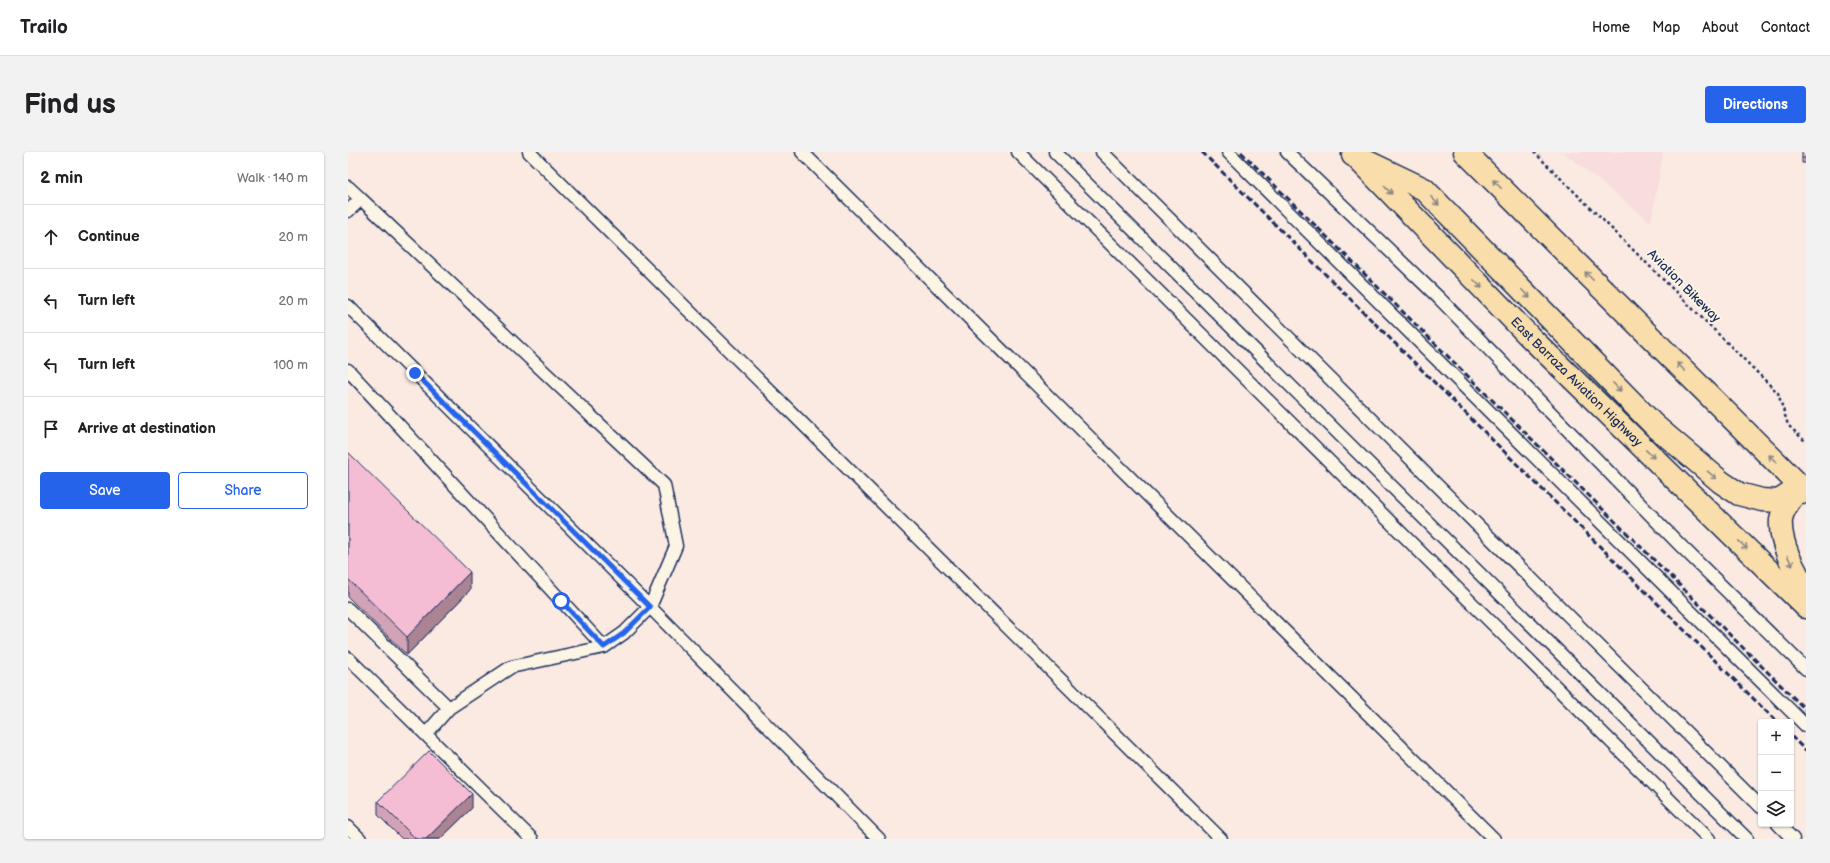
<!DOCTYPE html>
<meta charset="utf-8">
<style>
body{margin:0;font-family:"Balsamiq Sans",sans-serif;background:#f2f2f2;color:#202124}
.controls{position:absolute;right:12px;bottom:12px;display:grid;overflow:hidden;border-radius:4px;box-shadow:0 1px 3px #0004}
.controls button{width:36px;height:36px;display:grid;place-items:center;padding:0;border:0;border-bottom:1px solid #e0e0e0;background:#fff;color:#202124;font:20px sans-serif}
.stop{position:absolute;width:12px;height:12px;margin:-9px;border:3px solid #2563eb;border-radius:50%;background:#fff}
.stop.end{background:#2563eb;border-color:#fff;box-shadow:0 1px 4px #0008}
.list{margin:0;padding:0;list-style:none}
h2{display:flex;justify-content:space-between;align-items:center;height:52px;margin:0;padding:0 16px;font-size:17px}
h2 small{font-size:13px;font-weight:400;color:#757577}
.list li{display:grid;grid-template-columns:26px 1fr auto;gap:12px;align-items:center;box-sizing:border-box;height:64px;padding:0 16px;border-top:1px solid #e0e0e0}
.list b{display:block;font-size:15px;white-space:nowrap}
.list em{font-size:13px;font-style:normal;color:#757577}
.actions{display:flex;gap:8px;padding:12px 16px}
.actions a{flex:1;padding:9px 0;border:1px solid #2563eb;border-radius:4px;text-align:center;font-size:14px;color:#2563eb}
.actions .main{background:#2563eb;color:#fff}
.icon{flex:none;width:22px;height:22px;fill:none;stroke:currentColor;stroke-width:2;stroke-linecap:round;stroke-linejoin:round}
.map{position:relative;flex:none;width:1458px;height:687px;overflow:hidden;border-radius:4px}
header{display:flex;align-items:center;gap:24px;box-sizing:border-box;height:56px;padding:0 20px;background:#fff;border-bottom:1px solid #e0e0e0}
header strong{font-size:19px}
nav{display:flex;gap:22px;margin-inline-start:auto;font-size:14px}
.intro{display:flex;align-items:center;justify-content:space-between;box-sizing:border-box;height:96px;padding:0 24px}
h1{margin:0;font-size:28px}
.button{padding:10px 18px;border-radius:4px;background:#2563eb;color:#fff;font-size:14px;font-weight:700}
main{display:flex;gap:24px;padding:0 24px}
aside{flex:1;background:#fff;border-radius:4px;box-shadow:0 1px 3px #0004}
.map>svg:first-child{display:block}
.built{fill:#f8dcde}
.lines{fill:none;stroke-linecap:round;stroke-linejoin:round}
.service-casing{stroke:#1b2f5e;stroke-width:15}
.primary-casing{stroke:#1b2f5e;stroke-width:25}
.trunk-casing{stroke:#1b2f5e;stroke-width:25}
.path{stroke:#1b2f5e;stroke-width:2.5;stroke-dasharray:3 3;stroke-linecap:butt}
.service{stroke:#fcf5e5;stroke-width:12}
.primary{stroke:#f9deab;stroke-width:22}
.trunk{stroke:#f9deab;stroke-width:22}
.rail{stroke:#1b2f5e;stroke-width:3;stroke-dasharray:6 3;stroke-linecap:butt}
.wall{fill:#d2a3b6;stroke:#1b2f5e}
.shaded-wall{fill:#ab8494;stroke:#1b2f5e}
.building{fill:#f4bdd4;stroke:#1b2f5e}
.oneway{stroke:#8a8684}
.route{stroke:#2563eb;stroke-width:5}
.labels{text-anchor:middle;dominant-baseline:central;stroke-width:3.5;stroke-linejoin:round;paint-order:stroke}
.street-label{font-size:13px;fill:#1b2f5e;stroke:#fcf5e5}
</style>
<header>
<strong>Trailo</strong>
<nav><a>Home</a><a>Map</a><a>About</a><a>Contact</a></nav>
</header>
<div class="intro"><h1>Find us</h1><a class="button">Directions</a></div>
<main>
<aside>
<h2>2 min<small>Walk · 140 m</small></h2>
<ul class="list">
<li><svg class="icon" aria-label="ahead" viewBox="0 0 24 24"><path d="M12 20V5M6 11l6-6 6 6"/></svg><div><b>Continue</b></div><em>20 m</em></li>
<li><svg class="icon" aria-label="left" viewBox="0 0 24 24"><path d="M17 20v-9H6M10 6l-5 5 5 5"/></svg><div><b>Turn left</b></div><em>20 m</em></li>
<li><svg class="icon" aria-label="left" viewBox="0 0 24 24"><path d="M17 20v-9H6M10 6l-5 5 5 5"/></svg><div><b>Turn left</b></div><em>100 m</em></li>
<li><svg class="icon" aria-label="arrive" viewBox="0 0 24 24"><path d="M6 21V4h12l-3 4 3 4H6"/></svg><div><b>Arrive at destination</b></div></li>
</ul>
<div class="actions"><a class="main">Save</a><a>Share</a></div>
</aside>
<div class="map">
<svg width="1458" height="687" viewBox="0 0 1458 687">
<rect width="100%" height="100%" fill="#faeae2"/>
<filter id="ink" filterUnits="userSpaceOnUse"><feTurbulence type="fractalNoise" baseFrequency=".025" numOctaves="2"/><feDisplacementMap in="SourceGraphic" scale="8" xChannelSelector="R" yChannelSelector="G"/><feConvolveMatrix kernelMatrix="1 2 1 2 8 2 1 2 1" color-interpolation-filters="sRGB"/></filter>
<g filter="url(#ink)">
<path class="built" d="M1215,0h100l-12,70z"/>
<g class="lines">
<defs>
<path id="service" d="M181,0l692,687
M454,0l692,687
M670,0l691,687
M707,0l692,687
M754,0l659,655
M880,0l578,574
M939,0l152,146 239,245 128,126
M0,35l13,12 -13,12
M13,47l303,286 12,61 -26,61 229,232
M0,154l302,301 -26,26 -20,14 -93,20 -62,41 -23,26
M0,218l256,277
M0,457l101,99
M0,506l184,181
M1430,672l15,15
M0,675l12,12"/>
<g id="primary">
<path d="M1117,0l341,340"/>
<path id="s1" d="M1008,5l173,179 277,271"/>
</g>
<path id="trunk" d="M1005,3l71,34 230,236 67,57 18,12 23,6 17,1 21,-14
M1449,339c-7,9 -15,18 -16,29 -2,23 14,51 25,70"/>
</defs>
<use href="#service" class="service-casing"/>
<use href="#primary" class="primary-casing"/>
<use href="#trunk" class="trunk-casing"/>
<path class="path" d="M1186,0l244,241 10,32 18,17"/>
<use href="#service" class="service"/>
<use href="#primary" class="primary"/>
<use href="#trunk" class="trunk"/>
<path class="rail" d="M854,0l575,570
M893,0l565,558
M1443,584l15,15"/>
</g>
<path class="wall" d="M1458,0v11h-4v-5z
M0,300l122,138 -63,65 -59,-58z
M30,649l94,7 -32,31h-38l-24,-24z"/>
<path class="shaded-wall" d="M122,420v18l-63,65v-18z
M124,642v14l-32,31h-14z"/>
<path class="building" d="M1454,0h4v6h-4z
M0,300l122,120 -63,65 -59,-58z
M81,599l43,43 -46,45h-10l-38,-38z"/>
<defs><path id="oneway-shaft" d="M-6 0H5M1.5-3L5.5 0L1.5 3" fill="none" stroke-width="1.6" stroke-linecap="round" stroke-linejoin="round"/></defs>
<g class="oneway">
<use href="#oneway-shaft" transform="translate(1149 32) rotate(-135)"/>
<use href="#oneway-shaft" transform="translate(1040 38) rotate(46)"/>
<use href="#oneway-shaft" transform="translate(1087 49) rotate(46)"/>
<use href="#oneway-shaft" transform="translate(1241 124) rotate(-135)"/>
<use href="#oneway-shaft" transform="translate(1130 132) rotate(46)"/>
<use href="#oneway-shaft" transform="translate(1178 142) rotate(46)"/>
<use href="#oneway-shaft" transform="translate(1333 215) rotate(-135)"/>
<use href="#oneway-shaft" transform="translate(1269 235) rotate(46)"/>
<use href="#oneway-shaft" transform="translate(1302 302) rotate(44)"/>
<use href="#oneway-shaft" transform="translate(1425 307) rotate(-135)"/>
<use href="#oneway-shaft" transform="translate(1364 323) rotate(40)"/>
<use href="#oneway-shaft" transform="translate(1395 393) rotate(44)"/>
<use href="#oneway-shaft" transform="translate(1442 409) rotate(63)"/>
</g>
</g>
<g class="lines" filter="url(#ink)">
<path class="route" d="M67,221l235,234 -26,26 -20,14 -43,-46"/>
</g>
<g class="labels">
<g class="street-label">
<text transform="translate(1336 134) rotate(45)">Aviation Bikeway</text>
<text stroke="none"><textPath href="#s1" startOffset="315">East Barraza Aviation Highway</textPath></text>
</g>
</g>
</svg>
<div class="controls">
<button>+</button>
<button>−</button>
<button><svg class="icon" aria-label="layers" viewBox="0 0 24 24"><path d="M12 4l9 5-9 5-9-5zM3 14l9 5 9-5"/></svg></button>
</div>
<div class="stop" style="left:213px;top:449px"></div>
<div class="stop end" style="left:67px;top:221px"></div>
</div>
</main>
